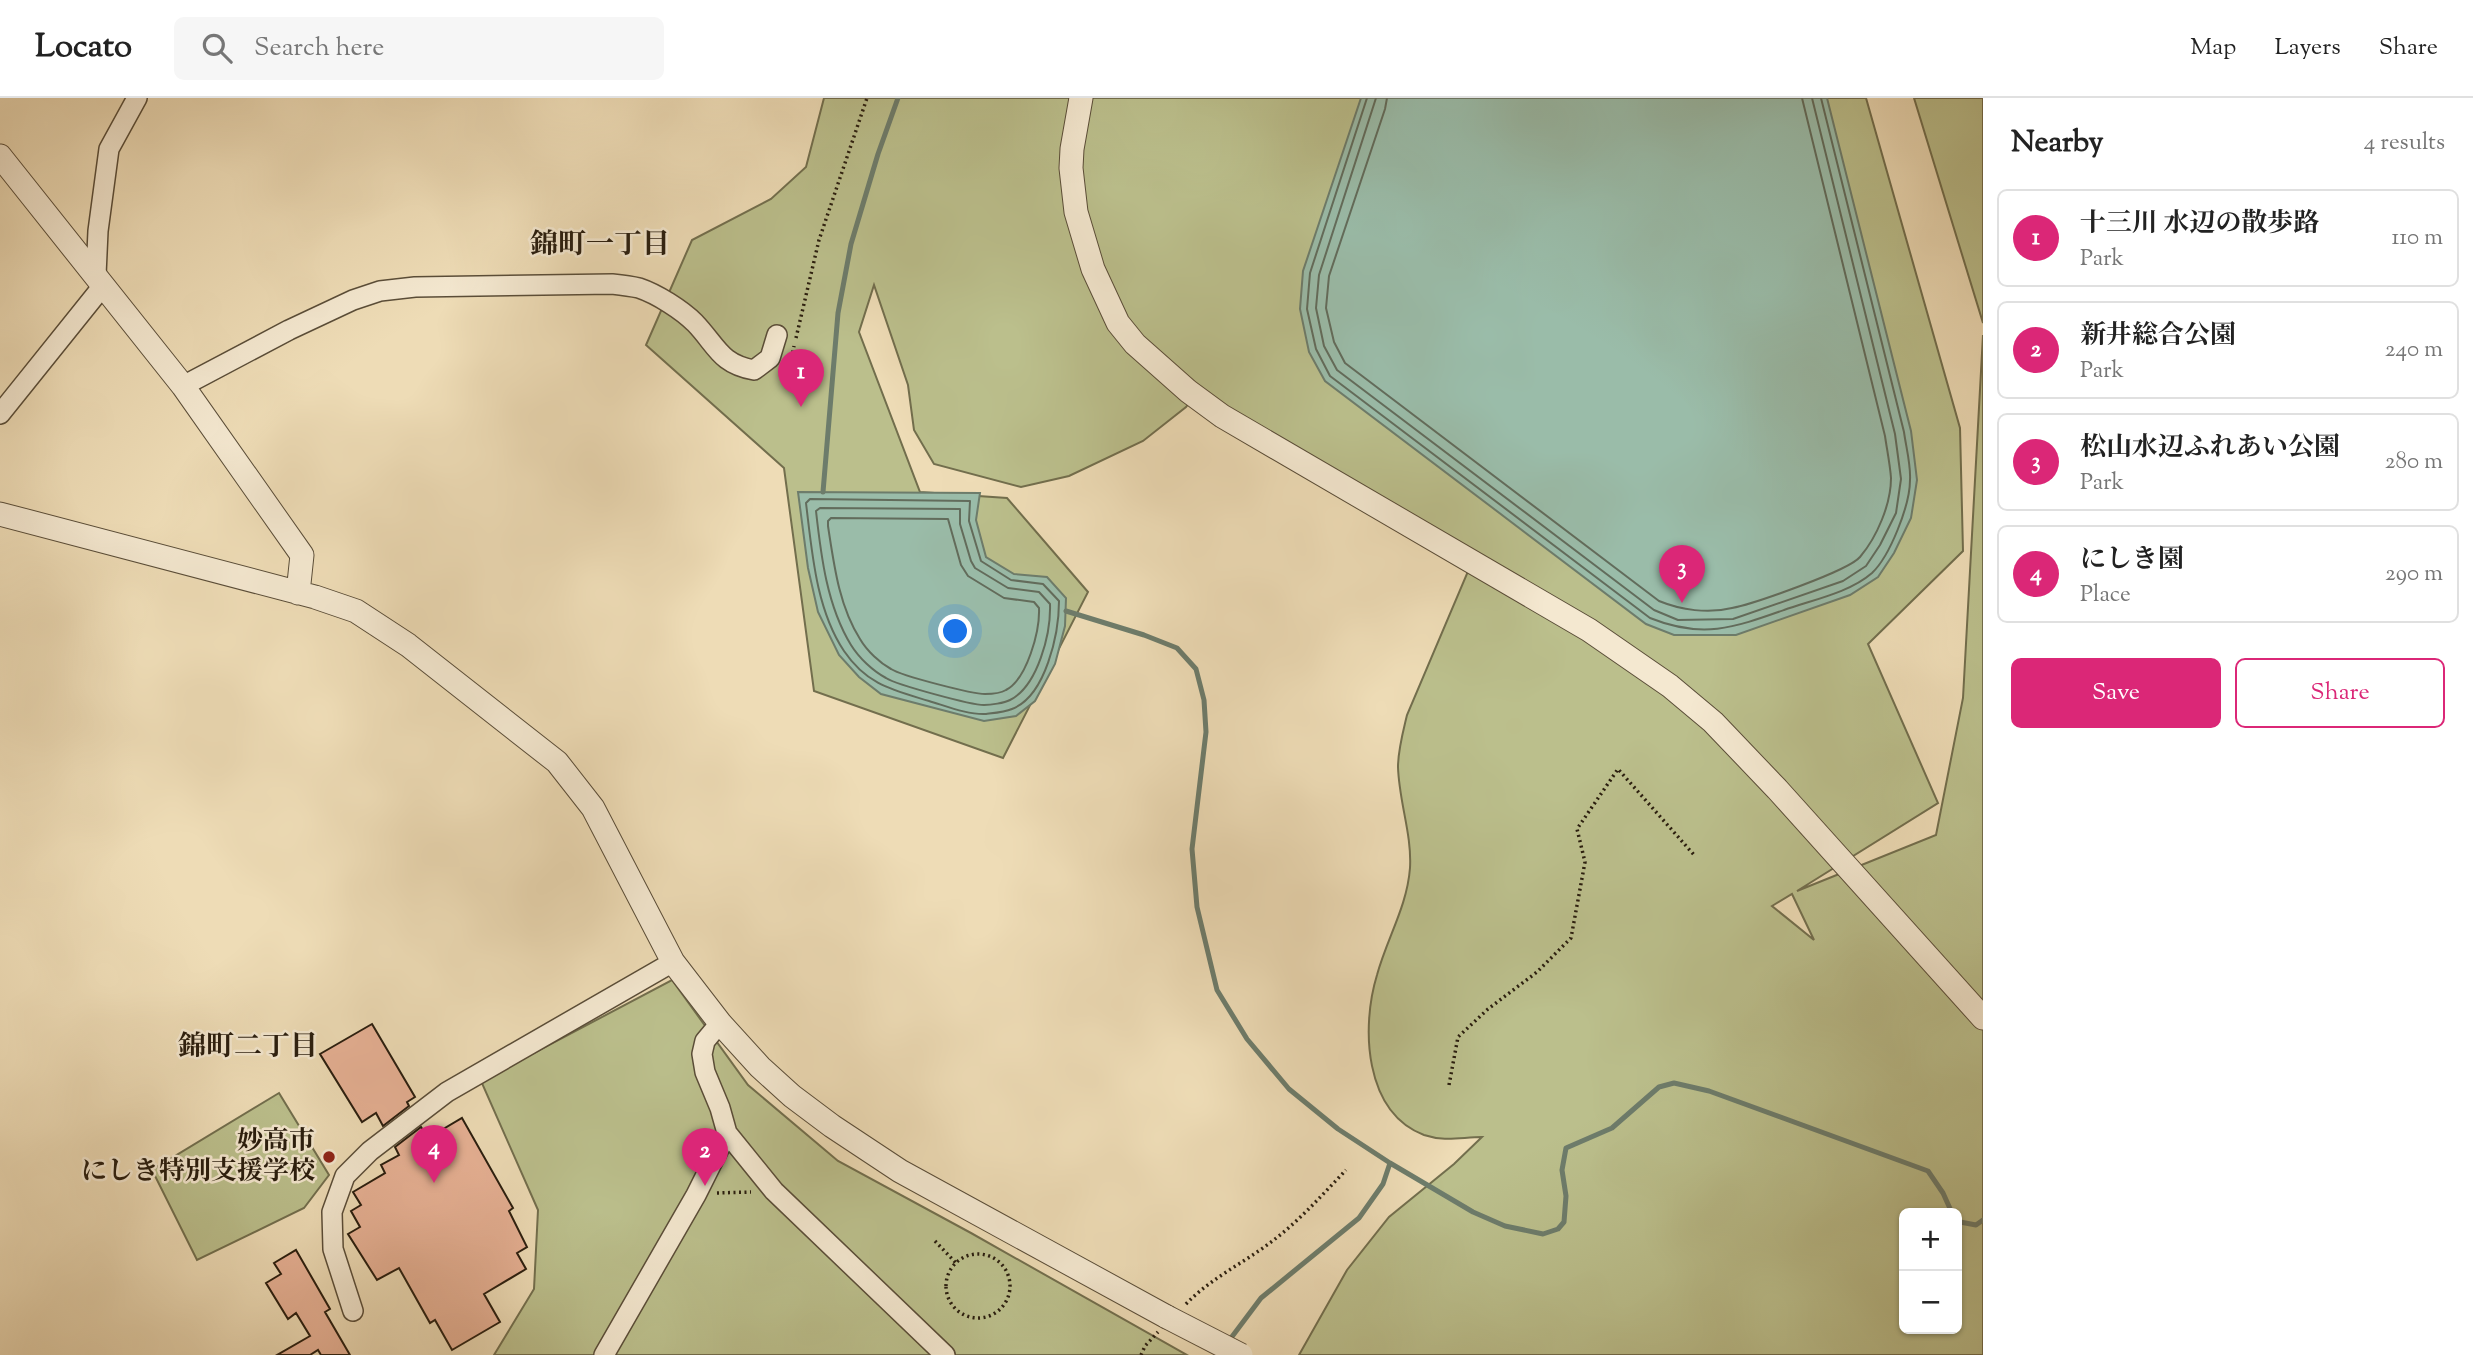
<!DOCTYPE html>
<meta charset="utf-8">
<style>
body{margin:0;font-family:"Sorts Mill Goudy","Noto Serif JP",serif;background:#f6f6f6;color:#222}
.controls{position:absolute;right:21px;bottom:21px;display:grid;overflow:hidden;border-radius:10px;box-shadow:0 2px 5px #0004}
.controls button{width:63px;height:63px;display:grid;place-items:center;padding:0;border:0;border-bottom:2px solid #e0e0e0;background:#fff;color:#222;font:35px sans-serif}
.you{position:absolute;left:956px;top:534px;width:24px;height:24px;margin:-18px;border:5px solid #fff;border-radius:50%;background:#1a73e8;box-shadow:0 0 0 10px #1a73e833}
.badge{display:grid;place-items:center;width:46px;height:46px;border-radius:50%;background:#db2777;color:#fff;font-size:23px;font-weight:700}
.pin{position:absolute;translate:-50% -58px;filter:drop-shadow(0 2px 4px #0008)}
.pin::after{content:'';position:absolute;top:37px;width:24px;height:21px;background:inherit;clip-path:polygon(0 0,100% 0,50% 100%)}
.list{margin:0;padding:0;list-style:none}
h2{display:flex;justify-content:space-between;align-items:center;height:91px;margin:0;padding:0 28px;font-size:30px}
h2 small{font-size:23px;font-weight:400;color:#767676}
.list li{display:grid;grid-template-columns:46px 1fr auto;gap:21px;align-items:center;box-sizing:border-box;height:98px;margin:0 14px 14px;padding:0 14px;border:2px solid #e0e0e0;border-radius:10px}
.list b{display:block;font-size:26px;white-space:nowrap}
.list p{margin:0;font-size:23px;white-space:nowrap;color:#767676}
.list em{font-size:23px;font-style:normal;color:#767676}
.actions{display:flex;gap:14px;padding:21px 28px}
.actions a{flex:1;padding:16px 0;border:2px solid #db2777;border-radius:10px;text-align:center;font-size:24px;color:#db2777}
.actions .main{background:#db2777;color:#fff}
.icon{flex:none;width:38px;height:38px;fill:none;stroke:currentColor;stroke-width:2;stroke-linecap:round;stroke-linejoin:round}
.map{position:relative;flex:none;width:1983px;height:1257px;overflow:hidden}
header{display:flex;align-items:center;gap:42px;box-sizing:border-box;height:98px;padding:0 35px;background:#fff;border-bottom:2px solid #e0e0e0}
header strong{font-size:33px}
nav{display:flex;gap:38px;margin-inline-start:auto;font-size:24px}
.search{width:490px;height:63px;background:#f6f6f6;display:flex;align-items:center;gap:18px;box-sizing:border-box;padding:0 24px;border-radius:10px;color:#767676;font-size:26px}
main{display:flex}
aside{flex:1;background:#fff}
.map>svg:first-child{display:block}
.green{fill:#bbbf8c;stroke:#726e4d;stroke-width:2;fill-rule:evenodd}
.water{fill:#9abca9;stroke:#6d7c6b;stroke-width:2}
.lines{fill:none;stroke-linecap:round;stroke-linejoin:round}
.shore{stroke:#626c5c;stroke-width:2}
.stream{stroke:#6d7c6b;stroke-width:5}
.building{fill:#e7b195;stroke:#291d0e;stroke-width:2}
.minor-casing{stroke:#5a4d38;stroke-width:22}
.tertiary-casing{stroke:#5a4d38;stroke-width:25}
.path{stroke:#291d0e;stroke-width:3.5;stroke-dasharray:2 3.5;stroke-linecap:butt}
.minor{stroke:#f4e8d0;stroke-width:19}
.tertiary{stroke:#f4e8d0;stroke-width:23}
.tertiary-bridge-casing{stroke:#5a4d38;stroke-width:25;stroke-linecap:butt}
.tertiary-bridge{stroke:#f4e8d0;stroke-width:23}
.poi-dot{fill:#8f2418;stroke:#f4e8d0;stroke-width:2.5}
.labels{text-anchor:middle;dominant-baseline:central;stroke-width:5;stroke-linejoin:round;paint-order:stroke}
.poi-label{font-size:26px;font-weight:bold;fill:#291d0e;stroke:#f4e8d0;text-anchor:end}
.neighbourhood-label{font-size:28px;font-weight:bold;fill:#291d0e;stroke:#f4e8d0}
</style>
<header>
<strong>Locato</strong>
<div class="search"><svg class="icon" aria-label="search" viewBox="0 0 24 24"><circle cx="10" cy="10" r="6"/><path d="M15 15l6 6"/></svg>Search here</div>
<nav><a>Map</a><a>Layers</a><a>Share</a></nav>
</header>
<main>
<div class="map">
<svg width="1983" height="1257" viewBox="0 0 1983 1257">
<rect width="100%" height="100%" fill="#eedcb6"/>
<filter id="stains"><feTurbulence type="fractalNoise" baseFrequency=".00286" numOctaves="4"/><feColorMatrix values="0 0 0 0 .2 0 0 0 0 .09 0 0 0 0 .02 0 0 0 .5 -.17"/></filter>
<radialGradient id="worn" r=".72"><stop offset=".6" stop-color="#630" stop-opacity="0"/><stop offset="1" stop-color="#630" stop-opacity=".3"/></radialGradient>
<path class="green" d="M824,0h1042l94,330 3,123 -95,93 70,159 -141,88 139,-56 27,-137 20,-363v1020h-684l48,-85 42,-53 65,-53 28,-27c-20,0 -37,5 -58,-2 -60,-23 -63,-108 -47,-160 10,-37 30,-68 33,-107 2,-34 -11,-66 -12,-101 0,-17 5,-35 9,-52l65,-153 -277,-167 -9,12 -43,34 -74,35 -48,11 -87,-23 -20,-34 -6,-45 -34,-100 -15,47 61,160 87,6 81,94 -85,166 -189,-67 -30,-223 -138,-123 46,-105 79,-41 35,-32zM1792,796l22,46 -42,-34zM1904,1115h53v116h-53z
M1914,0h69v225z
M672,882l76,105 90,76 133,72 216,122h-693l40,-66 4,-79 -57,-129z
M279,995l50,82 -25,33 -107,52 -45,-90z"/>
<path class="water" d="M1361,0h466l84,333 6,49 -6,38 -17,35 -16,24 -28,18 -114,40h-62l-28,-11 -321,-243 -16,-29 -9,-43 3,-38z
M798,394l182,1 -4,27 10,37 28,17 33,3 19,21 -1,28 -10,38 -20,37 -19,15 -32,5 -103,-27 -22,-17 -20,-22 -21,-43 -10,-44z"/>
<g class="lines">
<path class="shore" d="M1367,0l-57,175 -3,36 9,40 14,27 320,242c52,21 83,10 134,-8 28,-10 65,-17 88,-37 18,-17 38,-68 38,-93 1,-15 -4,-33 -6,-48l-83,-334
M1376,0l-57,177 -3,33 8,38 13,24 317,240 24,10 55,-1 110,-38 23,-15 14,-21 16,-32 5,-34 -6,-45 -83,-336
M1387,0l-2,11 -56,167 -3,32 8,34 11,21 314,238c22,9 49,13 73,7 21,-4 116,-37 128,-51 17,-20 31,-53 31,-79 -1,-14 -4,-28 -6,-42l-83,-338
M810,401l160,2 -1,20 12,40 30,19 32,4 16,17c0,32 -13,95 -47,108 -7,3 -18,4 -26,5 -18,1 -40,-8 -57,-13 -36,-11 -62,-16 -85,-50 -28,-42 -32,-99 -38,-148z
M820,410l140,1v15l11,37 4,7 33,20 31,4 11,12c1,29 -12,82 -40,96 -6,3 -19,5 -26,5 -13,0 -87,-20 -98,-27 -13,-7 -27,-20 -35,-33 -24,-39 -30,-89 -35,-134z
M831,420l117,1 13,46 7,11 36,22 30,4 5,6c1,23 -12,71 -33,82 -5,3 -16,4 -21,4 -13,0 -83,-18 -94,-25 -11,-6 -24,-18 -31,-30 -21,-33 -26,-74 -32,-113v-5z"/>
<path class="stream" d="M823,394l15,-179 13,-69 27,-90 20,-56
M1066,513l78,24 33,13 19,21 8,31 2,32 -14,117 5,58 20,83 30,49 42,50 49,40 52,34 83,49 32,14 38,8 15,-5 6,-7 2,-26 -4,-26 4,-22 46,-20 47,-41 15,-4 35,8 219,80 15,22 9,20
M1957,1121l3,3 16,3 7,-5
M1228,1244l33,-44 98,-80 24,-34 7,-21"/>
</g>
<path class="building" d="M372,926l43,73 -8,5 2,4 -26,20 -7,-13 -14,9 -42,-68z
M462,1020l51,90 -4,3 18,36 -10,6 9,16 -42,25 16,28 -48,28 -17,-30 -5,3 -31,-55 -22,12 -29,-46 12,-7 -9,-16 10,-6 -8,-13 32,-19 -4,-8 18,-10 -4,-8 26,-20 7,11z
M296,1152l34,59 -5,3 25,43h-29l-3,-5 -8,5h-33l33,-19 -14,-23 -8,6 -22,-36 15,-9 -7,-11z"/>
<g class="lines">
<defs>
<path id="minor" d="M96,177l2,-44 11,-82 28,-51
M183,288l106,-56 64,-30 27,-9 35,-4 197,-3c9,1 18,2 27,4 18,6 43,22 56,35 22,23 25,41 59,47l16,-12 7,-23
M0,316l102,-127
M720,925l-15,18 -3,13 3,18 15,36 7,25 47,58 171,164
M353,1213l-20,-62 -1,-37 13,-36 25,-25 77,-59 226,-130
M604,1257l92,-160 31,-62"/>
<path id="tertiary" d="M1081,0l-9,51 -1,19 5,44 17,57 25,54 17,21 53,47 34,25 367,214 81,56 43,36 64,67 206,229
M0,58l183,230 119,169 -4,38
M0,416l315,83 41,14 52,34 149,117 36,46 80,154 47,61 40,44 32,29 40,30 68,45 267,146"/>
</defs>
<use href="#minor" class="minor-casing"/>
<use href="#tertiary" class="tertiary-casing"/>
<path class="path" d="M796,240l23,-98 48,-142
M788,276l6,-28
M1449,987l9,-48 30,-28 49,-37 34,-34 14,-76 -8,-33 41,-60 77,87
M717,1095l34,-1
M935,1143l21,22
M946 1188a32 32 0 1 1 64 0a32 32 0 1 1-64 0Z
M1186,1206c26,-27 60,-42 89,-65 26,-20 48,-45 71,-69
M1141,1257l4,-9 13,-14"/>
<use href="#minor" class="minor"/>
<use href="#tertiary" class="tertiary"/>
<defs>
<path id="tertiary-bridge" d="M1167,1219l74,38"/>
</defs>
<use href="#tertiary-bridge" class="tertiary-bridge-casing"/>
<use href="#tertiary-bridge" class="tertiary-bridge"/>
</g>
<circle class="poi-dot" cx="329" cy="1059" r="7"/>
<g class="labels">
<g class="poi-label">
<text x="315" y="1044">妙高市<tspan x="315" dy="30">にしき特別支援学校</tspan></text>
</g>
<g class="neighbourhood-label">
<text x="600" y="148">錦町一丁目</text>
<text x="248" y="950">錦町二丁目</text>
</g>
</g>
<rect width="100%" height="100%" filter="url(#stains)"/>
<rect width="100%" height="100%" fill="url(#worn)"/>
</svg>
<div class="controls">
<button>+</button>
<button>−</button>
</div>
<div class="you"></div>
<div class="pin badge" style="left:801px;top:309px">1</div>
<div class="pin badge" style="left:705px;top:1088px">2</div>
<div class="pin badge" style="left:1682px;top:505px">3</div>
<div class="pin badge" style="left:434px;top:1085px">4</div>
</div>
<aside>
<h2>Nearby<small>4 results</small></h2>
<ul class="list">
<li><span class="badge">1</span><div><b>十三川 水辺の散歩路</b><p>Park</p></div><em>110 m</em></li>
<li><span class="badge">2</span><div><b>新井総合公園</b><p>Park</p></div><em>240 m</em></li>
<li><span class="badge">3</span><div><b>松山水辺ふれあい公園</b><p>Park</p></div><em>280 m</em></li>
<li><span class="badge">4</span><div><b>にしき園</b><p>Place</p></div><em>290 m</em></li>
</ul>
<div class="actions"><a class="main">Save</a><a>Share</a></div>
</aside>
</main>
